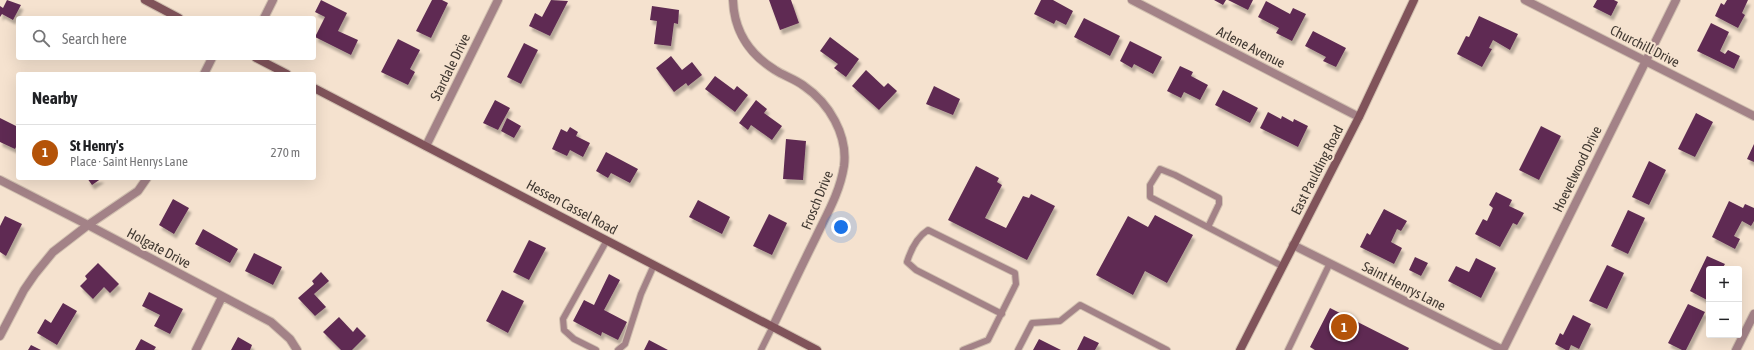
<!DOCTYPE html>
<meta charset="utf-8">
<style>
body{margin:0;font-family:"Asap Condensed",sans-serif;background:#f6f6f6;color:#202124}
.controls{position:absolute;right:12px;bottom:12px;display:grid;overflow:hidden;border-radius:4px;box-shadow:0 4px 16px #0002}
.controls button{width:36px;height:36px;display:grid;place-items:center;padding:0;border:0;border-bottom:1px solid #e0e0e0;background:#fff;color:#202124;font:20px sans-serif}
.you{position:absolute;left:841px;top:227px;width:14px;height:14px;margin:-10px;border:3px solid #fff;border-radius:50%;background:#1a73e8;box-shadow:0 0 0 6px #1a73e833}
.badge{display:grid;place-items:center;width:26px;height:26px;border-radius:50%;background:#b45309;color:#fff;font-size:13px;font-weight:700}
.pin{position:absolute;translate:-50% -50%;border:2px solid #fff;box-shadow:0 1px 4px #0006}
.list{margin:0;padding:0;list-style:none}
h2{display:flex;justify-content:space-between;align-items:center;height:52px;margin:0;padding:0 16px;font-size:17px}
h2 small{font-size:13px;font-weight:400;color:#757577}
.list li{display:grid;grid-template-columns:26px 1fr auto;gap:12px;align-items:center;box-sizing:border-box;height:56px;padding:0 16px;border-top:1px solid #e0e0e0}
.list b{display:block;font-size:15px;white-space:nowrap}
.list p{margin:0;font-size:13px;white-space:nowrap;color:#757577}
.list em{font-size:13px;font-style:normal;color:#757577}
.icon{flex:none;width:22px;height:22px;fill:none;stroke:currentColor;stroke-width:2;stroke-linecap:round;stroke-linejoin:round}
.map{position:relative;flex:none;width:1754px;height:350px;overflow:hidden}
.search{position:absolute;background:#fff;box-shadow:0 4px 16px #0002;left:16px;top:16px;width:300px;height:44px;display:flex;align-items:center;gap:10px;box-sizing:border-box;padding:0 14px;border-radius:4px;color:#757577;font-size:15px}
.panel{position:absolute;background:#fff;box-shadow:0 4px 16px #0002;left:16px;top:72px;width:300px;height:108px;border-radius:4px}
.map>svg:first-child{display:block}
.building{fill:#5e2c52;filter:url(#shadow)}
.lines{fill:none;stroke-linecap:round;stroke-linejoin:round}
.lane-casing{stroke:#d1c0b0;stroke-width:8}
.street-casing{stroke:#d1c0b0;stroke-width:10}
.secondary-casing{stroke:#d1c0b0;stroke-width:10}
.lane{stroke:#a38287;stroke-width:6}
.street{stroke:#a38287;stroke-width:8}
.secondary{stroke:#80535a;stroke-width:8}
.labels{text-anchor:middle;dominant-baseline:central;stroke-width:4;stroke-linejoin:round;paint-order:stroke}
.street-label{font-size:14px;fill:#413932;stroke:#f5e2cf}
</style>
<div class="map">
<svg width="1754" height="350" viewBox="0 0 1754 350">
<defs>
<filter id="shadow"><feDropShadow dx="2.5" dy="4.5" stdDeviation="1" flood-color="#0004"/></filter>
</defs>
<rect width="100%" height="100%" fill="#f5e2cf"/>
<path class="building" d="M7,0l14,5 -8,15 -11,-6 -2,3v-11l3,2z
M321,0l26,13 -9,18 20,9 -7,15 -36,-18 10,-20 -10,-5z
M432,0h10l6,3 -17,35 -15,-7z
M551,0l17,1 -18,35 -21,-10 6,-13 7,4z
M769,0h22l8,23 -19,7z
M1041,0h12l20,11 -7,14 -10,-5 -2,4 -20,-10z
M1214,0h12l-3,5z
M1228,0h25l-5,10z
M1597,0h17l4,2 -7,14 -18,-9z
M1727,0h21l-6,13 3,2 -7,13 -23,-12 6,-13 3,2z
M1266,1l24,13 3,-6 13,6 -14,27 -16,-8 3,-5 -21,-11z
M652,6l27,4 -1,14 -4,-1 -3,23 -17,-2 3,-23 -7,-1z
M1479,16l39,18 -8,16 -17,-10 -4,8 3,1 -10,18 -25,-13 9,-18 3,1z
M1084,18l36,18 -10,20 -36,-19z
M1711,23l18,9 -9,19 5,3 3,-4 12,6 -6,13 -37,-18z
M1313,31l33,17 -10,19 -13,-6 3,-4 -21,-11z
M830,37l29,22 -13,18 -12,-9 4,-4 -18,-13z
M398,39l22,11 -10,19 5,3 -7,13 -27,-13z
M1130,41l32,16 -9,17 -19,-10 -2,4 -12,-7z
M524,43l14,7 -17,34 -14,-7z
M671,56l11,14 10,-8 10,13 -14,11 -2,-3 -12,9 -18,-24z
M1180,66l13,6 -2,4 17,9 -8,15 -16,-8 -3,6 -14,-7z
M866,70l18,17 4,-4 9,8 -18,19 -27,-24z
M715,76l19,14 3,-4 11,9 -13,17 -30,-23z
M934,86l26,13 -7,16 -27,-11z
M1223,90l35,18 -8,15 -35,-18z
M495,100l15,8 -12,22 -15,-7z
M756,100l11,9 -3,4 18,13 -10,14 -21,-15 -3,5 -9,-7z
M1268,112l13,7 1,-3 11,6 1,-3 14,7 -10,21 -38,-19z
M1696,113l17,9 -18,35 -17,-8z
M0,118l18,9v16l-3,6 -15,-7z
M507,118l14,8 -7,12 -13,-7z
M1541,126l20,10 -22,44 -20,-10z
M570,127l8,5 -2,4 14,7 -7,14 -13,-7 -3,6 -15,-7 9,-20 6,3z
M786,139l20,2 -3,39 -20,-1z
M1754,144v18l-7,-3z
M606,152l32,17 -8,14 -19,-10 -3,5 -12,-7z
M1649,161l17,9 -17,35 -17,-8z
M976,166l23,12 -2,4 5,3 -17,33 21,10 17,-32 6,2 2,-4 24,12 -28,54 -79,-40z
M87,178h15l-10,7z
M1496,192l16,8 -3,6 15,7 -7,12 -4,-2 -13,24 -25,-13 8,-15 4,2 6,-13 -4,-3z
M173,199l16,9 -15,26 -15,-9z
M698,200l32,17 -8,17 -33,-17z
M1729,201l14,7 2,-4 9,4v13l-3,5 -9,-5 -8,15 6,3 -5,10 -23,-12z
M1384,209l23,12 -6,10 -4,-2 -6,13 11,6 -8,16 -34,-17 7,-14 3,2z
M1628,210l17,8 -17,36 -17,-8z
M769,214l18,9 -15,32 -19,-9z
M1155,215l38,20 -26,48 -22,-12 -12,24 -37,-20 32,-59 20,11z
M5,216l17,8 -16,32 -6,-4v-26z
M203,229l35,20 -8,14 -35,-19z
M529,240l17,8 -17,32 -16,-8z
M254,253l28,14 -9,18 -28,-14z
M1707,256l18,8 -3,5h-13v27l-2,4 -17,-9z
M1415,257l13,6 -7,13 -12,-6z
M1476,258l20,10 -15,30 -33,-17 8,-15 13,6z
M98,263l21,21 -9,9 -6,-6 -11,12 -13,-13 7,-7 -2,-3z
M1607,265l17,8 -17,36 -18,-8z
M321,272l8,9 -15,13 12,13 -11,9 -17,-18 16,-14 -2,-3z
M609,274l11,6 -16,30 23,12 -9,18 -16,-8 -1,4 -28,-15 11,-21 10,5z
M502,290l22,11 -16,32 -22,-12z
M149,292l34,17 -13,25 -16,-8 6,-11 -18,-9z
M63,303l14,8 -20,34 -20,-12 8,-14 6,4z
M1688,304l17,8 -19,38h-4l-14,-7z
M1330,308l79,40 -1,2h-93l-5,-3z
M1573,315l18,9 -12,25 -8,-4 -2,5h-3l-11,-6 5,-11 3,2z
M339,317l14,15 4,-5 9,9 -14,14h-11l-18,-18z
M1084,336l15,7 -4,7h-18z
M238,337l14,8 -2,5h-19z
M141,339l15,8 -2,3h-19z
M1039,339l22,11h-28z
M649,340l19,10h-24z
M31,345l10,5h-13z"/>
<g class="lines">
<defs>
<path id="lane" d="M1208,227l11,-23v-6l-44,-23 -15,-6 -10,16v12l132,69
M596,350l-22,-11 -10,-9 -1,-11 44,-79
M618,350l7,-6 16,-50 13,-29
M761,350l11,-22
M963,350l25,-10 28,-56 -1,-11 -87,-43c-11,7 -17,19 -21,32l9,8 86,44
M1018,350l14,-27 28,-2 20,-16 87,45
M1288,350l42,-87"/>
<path id="street" d="M733,0c1,30 16,54 42,70 9,6 20,9 29,16 25,17 44,49 40,80 -4,26 -17,48 -28,71 -15,30 -29,60 -44,91
M1132,0l227,117
M1525,0l229,116
M264,18l9,-18
M204,74l8,-16
M426,146l72,-146
M0,180l88,45 183,97 19,17 7,11
M1293,245l210,105
M0,336l24,-46 11,-16 18,-22 35,-27 50,-34 9,-13
M196,350l26,-53
M1503,350l173,-350
M1736,350l18,-36"/>
<path id="secondary" d="M145,0l34,18
M256,58l31,16
M314,88l503,262
M1240,350l119,-233 55,-117"/>
</defs>
<use href="#lane" class="lane-casing"/>
<use href="#street" class="street-casing"/>
<use href="#secondary" class="secondary-casing"/>
<use href="#lane" class="lane"/>
<use href="#street" class="street"/>
<use href="#secondary" class="secondary"/>
</g>
<g class="labels">
<g class="street-label">
<text transform="translate(1645 46) rotate(27)">Churchill Drive</text>
<text transform="translate(1251 47) rotate(27)">Arlene Avenue</text>
<text transform="translate(450 67) rotate(-64)">Stardale Drive</text>
<text transform="translate(1577 169) rotate(-64)">Hoevelwood Drive</text>
<text transform="translate(1317 170) rotate(-63)">East Paulding Road</text>
<text transform="translate(817 200) rotate(-68)">Frosch Drive</text>
<text transform="translate(572 207) rotate(28)">Hessen Cassel Road</text>
<text transform="translate(159 248) rotate(28)">Holgate Drive</text>
<text transform="translate(1404 286) rotate(27)">Saint Henrys Lane</text>
</g>
</g>
</svg>
<div class="controls">
<button>+</button>
<button>−</button>
</div>
<div class="you"></div>
<div class="pin badge" style="left:1344px;top:327px">1</div>
<div class="search"><svg class="icon" aria-label="search" viewBox="0 0 24 24"><circle cx="10" cy="10" r="6"/><path d="M15 15l6 6"/></svg>Search here</div>
<section class="panel">
<h2>Nearby<small></small></h2>
<ul class="list">
<li><span class="badge">1</span><div><b>St Henry's</b><p>Place · Saint Henrys Lane</p></div><em>270 m</em></li>
</ul>
</section>
</div>
